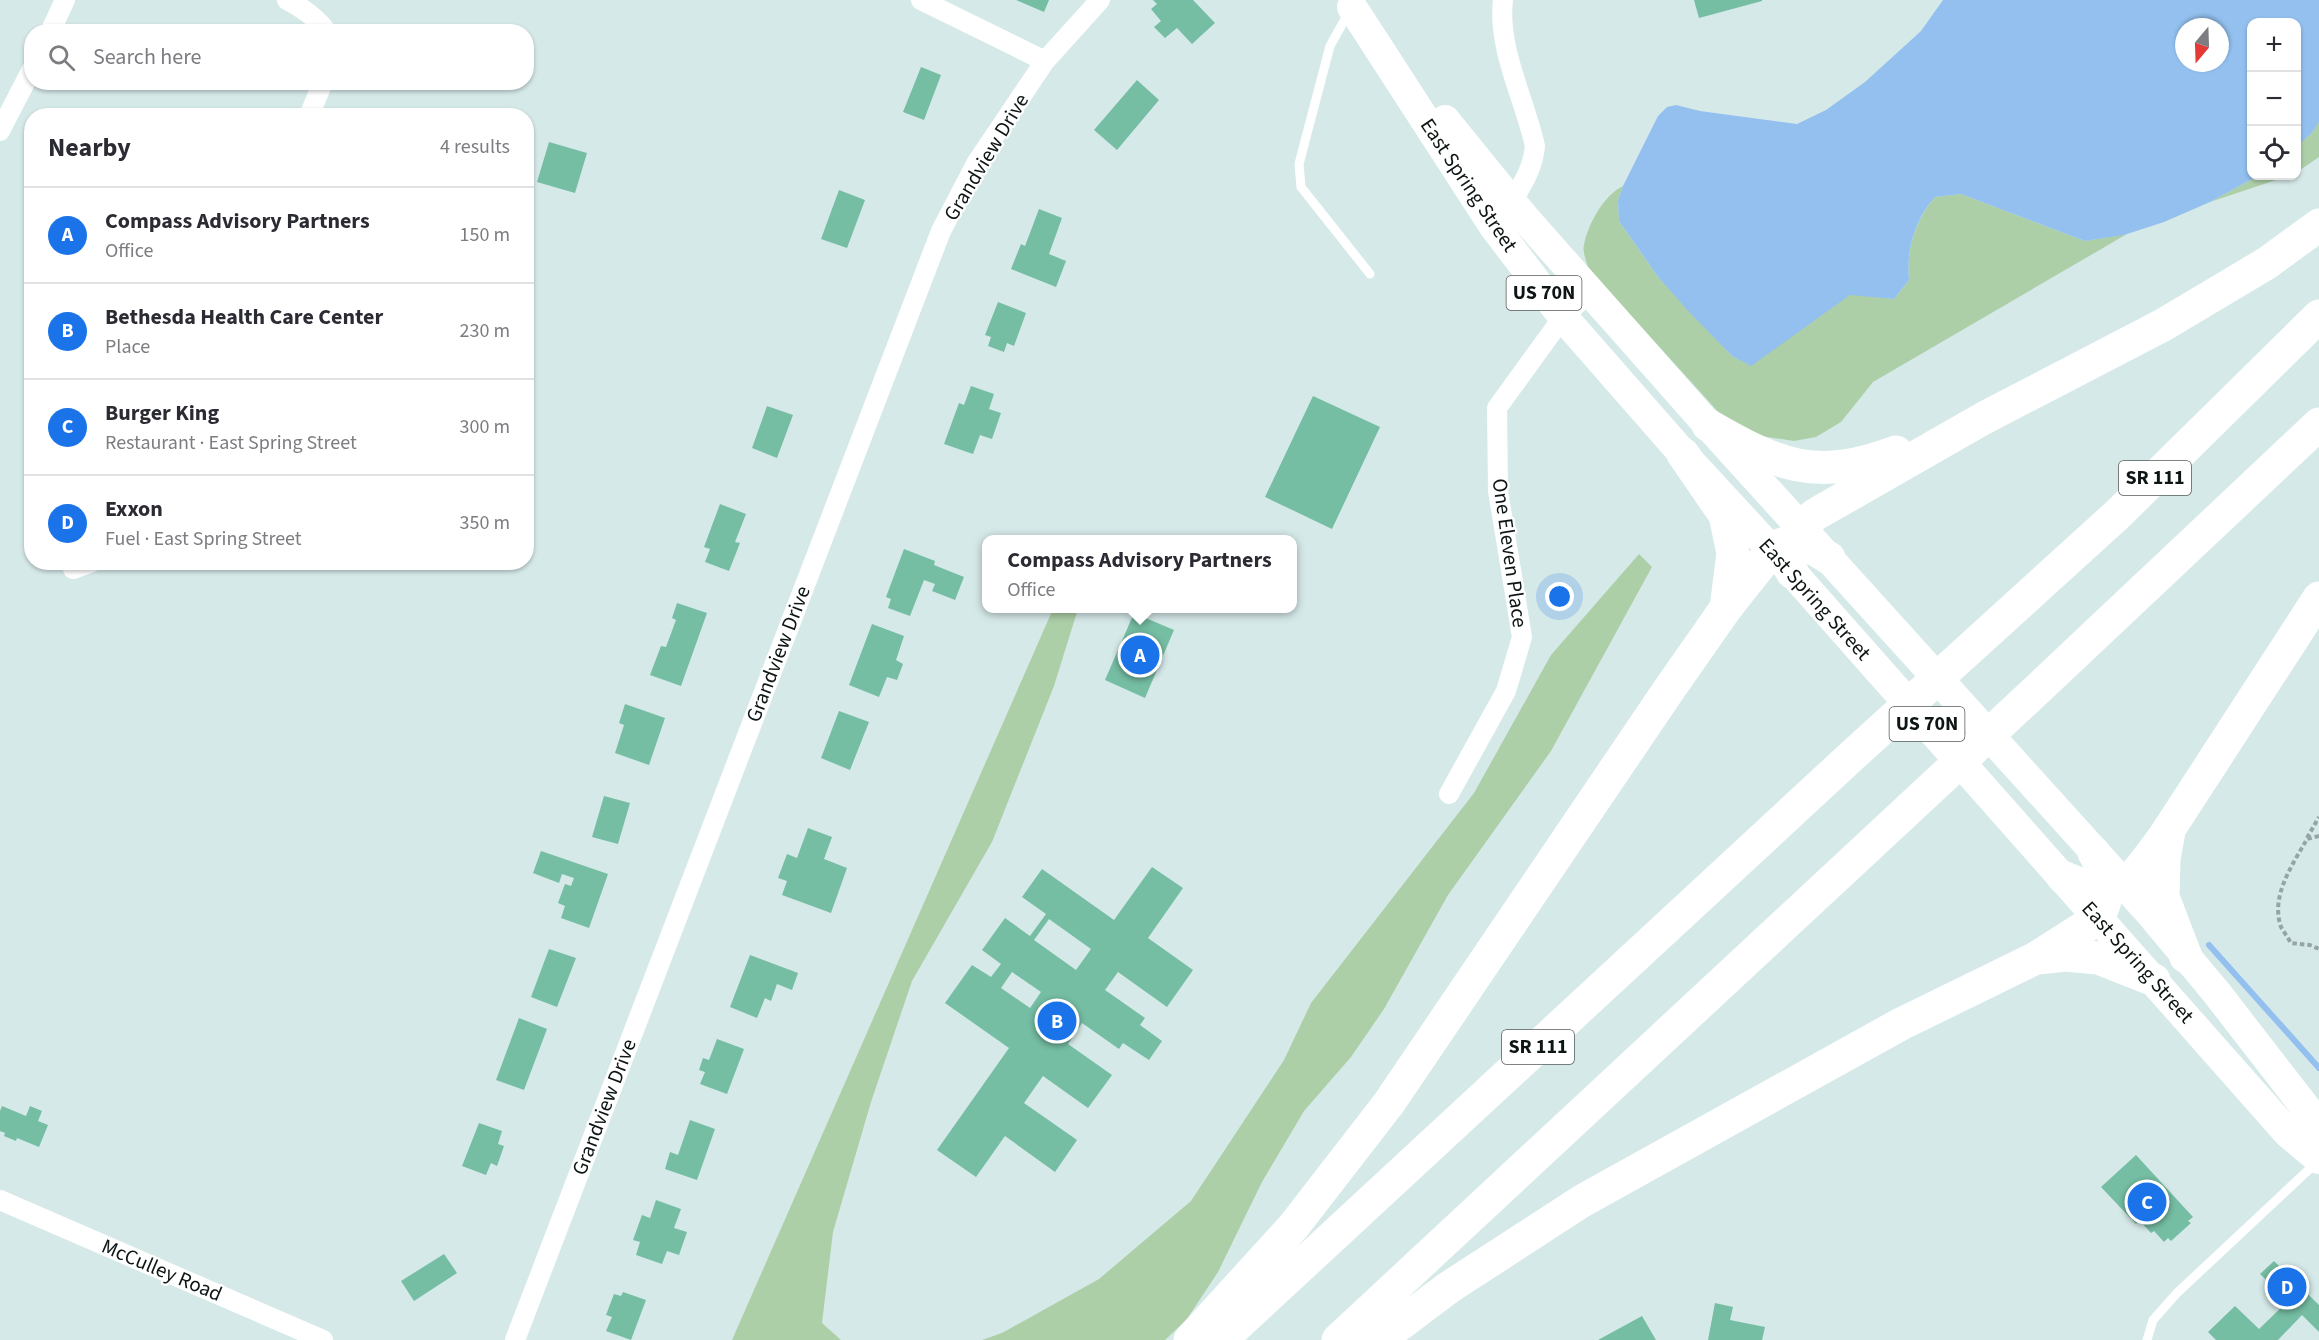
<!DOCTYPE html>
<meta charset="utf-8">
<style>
body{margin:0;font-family:"Source Sans 3",sans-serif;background:#f7f7f7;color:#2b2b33}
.controls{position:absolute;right:18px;top:18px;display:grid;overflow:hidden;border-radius:12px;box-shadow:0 2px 4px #0004}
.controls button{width:54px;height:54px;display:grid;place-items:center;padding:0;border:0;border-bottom:2px solid #e1e1e2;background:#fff;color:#2b2b33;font:30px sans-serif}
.compass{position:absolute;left:2175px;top:18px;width:54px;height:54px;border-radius:50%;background:#fff;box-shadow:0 2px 4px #0004;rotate:199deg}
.you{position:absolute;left:1560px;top:597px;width:21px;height:21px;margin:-15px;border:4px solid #fff;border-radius:50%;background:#1a73e8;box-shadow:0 0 0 9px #1a73e833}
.badge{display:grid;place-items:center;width:39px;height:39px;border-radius:50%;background:#1a73e8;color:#fff;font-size:20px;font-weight:700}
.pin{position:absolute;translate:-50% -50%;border:3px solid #fff;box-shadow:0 2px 6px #0006}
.popup{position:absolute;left:982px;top:535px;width:315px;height:78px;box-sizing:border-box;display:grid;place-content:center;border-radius:12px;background:#fff;filter:drop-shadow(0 2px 4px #0005);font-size:20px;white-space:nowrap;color:#7c7c81}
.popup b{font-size:22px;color:#2b2b33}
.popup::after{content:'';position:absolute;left:50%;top:100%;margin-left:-12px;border:12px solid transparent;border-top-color:#fff}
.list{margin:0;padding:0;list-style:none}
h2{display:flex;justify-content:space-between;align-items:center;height:78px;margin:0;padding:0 24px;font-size:26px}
h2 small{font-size:20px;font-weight:400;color:#7c7c81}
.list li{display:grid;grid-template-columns:39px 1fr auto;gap:18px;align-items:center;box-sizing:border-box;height:96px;padding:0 24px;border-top:2px solid #e1e1e2}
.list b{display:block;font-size:22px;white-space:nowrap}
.list p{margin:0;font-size:20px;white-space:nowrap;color:#7c7c81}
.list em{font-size:20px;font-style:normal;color:#7c7c81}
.icon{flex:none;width:33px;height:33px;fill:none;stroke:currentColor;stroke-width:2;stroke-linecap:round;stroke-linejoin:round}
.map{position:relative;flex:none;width:2319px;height:1340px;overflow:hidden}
.search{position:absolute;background:#fff;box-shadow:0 2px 4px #0004;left:24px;top:24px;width:510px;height:66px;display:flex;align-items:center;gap:15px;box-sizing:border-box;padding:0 21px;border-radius:24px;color:#7c7c81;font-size:22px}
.panel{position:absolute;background:#fff;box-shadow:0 2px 4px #0004;left:24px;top:108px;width:510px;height:462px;border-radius:24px}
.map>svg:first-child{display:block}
.green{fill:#adcfa8}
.water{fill:#93c0ef;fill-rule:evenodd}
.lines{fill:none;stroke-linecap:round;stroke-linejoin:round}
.stream{stroke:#93c0ef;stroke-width:6}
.building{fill:#75bda3;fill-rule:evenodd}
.path{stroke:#95a4a4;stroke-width:4;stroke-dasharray:4.5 3;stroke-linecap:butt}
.lane{stroke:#fff;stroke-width:9}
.street{stroke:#fff;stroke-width:20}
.primary{stroke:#fff;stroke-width:30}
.highway{stroke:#fff;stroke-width:33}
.labels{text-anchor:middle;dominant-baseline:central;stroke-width:4.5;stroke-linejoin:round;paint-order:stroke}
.shield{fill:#fff;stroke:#565b5b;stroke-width:1.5}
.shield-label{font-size:20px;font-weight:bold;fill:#0e1515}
.street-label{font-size:21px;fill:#0e1515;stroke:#fff}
</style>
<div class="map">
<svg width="2319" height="1340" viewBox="0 0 2319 1340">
<rect width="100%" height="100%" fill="#d6e9e9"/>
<path class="green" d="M2319,122v35l-22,15 -1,-26 16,-13z
M2258,176h30l-78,26z
M1623,186l-5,14 1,21 39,56 74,79 19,9 99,-71 44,5 15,-19c-3,-31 6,-59 26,-83l26,-3 124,47 42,-7 -254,148 -32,40 -25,15 -22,4 -40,-6 -33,-20 -133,-147c-1,-6 -6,-16 -4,-23 4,-21 20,-50 39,-59z
M1639,554l13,13 -101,184 -103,144 -64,114 -33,48 -47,54 -42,71 -44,90 -31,47 -22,21h-183l20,-7 97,-54 92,-78 93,-141 27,-57 163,-210 77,-138z
M1053,609h25l-24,77 -62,156 -80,139 -41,121 -38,130 -11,91 19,17h-109z"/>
<path class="water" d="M1943,0h376v122l-7,11 -15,13 -1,-124h-44v154h6l-48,26 -46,20 -40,13 -39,6 -124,-47 -26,3c-20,23 -29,52 -26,83l-15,19 -44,-4 -99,71 -19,-10 -42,-43 -32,-36 -39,-56 -1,-21 5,-14 35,-70 9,-9 9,-2 24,6 97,13 29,-14 39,-28 56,-51zM2184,27h36v36h-36z"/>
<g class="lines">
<path class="stream" d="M2209,945l110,123"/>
</g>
<path class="building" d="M1016,0h33l-5,12z
M1153,0h40l22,23 -23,21 -15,-16 -12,10 -11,-11 7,-6 -10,-12 6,-5z
M1694,0h68v1l-63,17z
M921,67l20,8 -17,45 -21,-8z
M1137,80l22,20 -42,50 -23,-20z
M549,142l38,11 -12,40 -38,-11z
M839,190l26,10 -18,48 -26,-9z
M1039,209l23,9 -13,36 17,7 -10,26 -45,-18 10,-25 4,2z
M998,302l28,11 -12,33 -7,-3 -3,9 -16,-6 3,-9 -6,-2z
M971,386l23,8 -5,15 12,4 -9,26 -12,-4 -7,19 -29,-10 15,-41 5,2z
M1313,396l67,31 -48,102 -67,-32z
M767,406l26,9 -16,43 -25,-10z
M720,504l26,10 -11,28 5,1 -11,28 -24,-9 5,-13 -6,-2z
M904,549l31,12 -1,4 30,12 -9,23 -23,-9 3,-7 -11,-4 -14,36 -22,-8 3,-9 -5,-2z
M677,603l30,10 -26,73 -31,-11 11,-29 5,1 10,-27 -4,-2z
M1134,613l40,17 -29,68 -40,-18z
M872,624l32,12 -8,24 7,4 -6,16 -10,-3 -8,20 -30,-12z
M625,704l40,14 -16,47 -34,-12 9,-28 -5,-2z
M839,711l30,11 -19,48 -29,-12z
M604,796l26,7 -12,41 -26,-7z
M808,828l24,9 -8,22 23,9 -16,45 -49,-18 5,-14 -9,-3 9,-24 10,4z
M541,851l67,23 -19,54 -28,-10 4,-12 -7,-3 7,-19 6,2 3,-8 -12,-4 -3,9 -26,-10z
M1152,867l31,21 -35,50 45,32 -26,37 -49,-35 -13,18 40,28 -5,7 22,16 -13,19 -26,-17 -4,6 -37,-26 -14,21 44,31 -24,33 -45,-32 -19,27 53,37 -22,32 -50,-36 -29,41 -39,-27 72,-102 -64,-45 27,-38 19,12 10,-13 -19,-14 23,-32 25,18 16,-22 -24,-17 20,-28 72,51zM1049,919l42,30 -15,21 -42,-30zM1012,972l29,20 -11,16 -29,-20z
M549,949l27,9 -19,49 -26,-10z
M750,955l48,18 -6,17 -15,-6 -6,17 -6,-3 -8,20 -27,-11z
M519,1018l28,11 -23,61 -28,-10z
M717,1039l27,10 -17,45 -27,-10 5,-12 -6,-2 4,-12 6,2z
M2,1106l24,10 4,-10 12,5 -4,10 10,4 -9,22 -22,-9 -1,3 -12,-5 1,-3 -5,-2v-20z
M690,1120l25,9 -18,51 -32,-11 5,-17 8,3z
M479,1123l23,8 -4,13 6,2 -7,20 -6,-3 -5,12 -24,-9z
M2136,1155l57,62 -5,4 3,2 -20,18 -3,-3 -4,4 -10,-11 -3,2 -12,-13 -3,4 -35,-37z
M656,1200l25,9 -7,19 13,4 -8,23 -12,-4 -5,13 -26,-9 4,-13 -7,-2 9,-25 8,3z
M444,1254l13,19 -43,28 -13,-20z
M2274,1261l45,44v27l-17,-17 -24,25h-62l-8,-8 27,-26 24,23 29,-28 -28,-27z
M623,1292l23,8 -15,40 -25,-9 6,-14 -6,-2 8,-21 7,2z
M1715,1303l18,4 -3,13 35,7 -3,13h-54z
M1642,1316l14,24h-58z"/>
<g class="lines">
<path class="path" d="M2319,836l-12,3c-14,25 -37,57 -26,88 3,5 7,11 10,16l19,2 9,4
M2307,838l12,-21"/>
<path class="lane" d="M1349,12l-19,34 -31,118 2,23 69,87
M2147,1340l6,-20 24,-27 140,-131"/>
<path class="street" d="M287,0c16,8 29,17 40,32
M921,0l124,61
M1503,0c-6,48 22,100 32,146 -2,22 -12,37 -23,56
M50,32l15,-32
M309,116l14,-34
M0,131l32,-62
M73,569l19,-7
M1449,794l57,-103 16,-54 -24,-146 -1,-83 66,-91 27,-25
M0,1200l323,140
M515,1340l426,-1109 36,-69 68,-101 55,-61"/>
<path class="primary" d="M1352,7l143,221 68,89 120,137 109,118 496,561 31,26
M1445,120l78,96 185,209 442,488 66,79 103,133"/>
<path class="highway" d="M1708,425c71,41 108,57 188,27
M1683,454l42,61 8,38 -7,55
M1792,572c-7,-24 5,-45 24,-58l168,-96 179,-93 104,-62 52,-38
M2169,831l-5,28 -1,38 23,60
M2063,877c59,26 67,5 101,-40l155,-239
M2037,958l29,-3 32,3 56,22
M1190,1340l103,-113 96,-124 279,-412 58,-83 46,-58c20,-16 38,-4 57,8
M1221,1340l634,-587 263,-239 201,-198
M1338,1340l702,-653 279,-263
M1379,1340l69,-52 134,-87 319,-177 135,-66 63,-40 6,-17 1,-15 -2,-16 -10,-17"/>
</g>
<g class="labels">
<g class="shield">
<rect x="1506.5" y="276" width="75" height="34" rx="4.5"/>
<rect x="2119" y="461" width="72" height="34" rx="4.5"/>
<rect x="1889.5" y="707" width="75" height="34" rx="4.5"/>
<rect x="1502" y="1030" width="72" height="34" rx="4.5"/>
</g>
<g class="shield-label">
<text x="1544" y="293">US 70N</text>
<text x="2155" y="478">SR 111</text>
<text x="1927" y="724">US 70N</text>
<text x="1538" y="1047">SR 111</text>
</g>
<g class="street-label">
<text transform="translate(986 157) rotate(-59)">Grandview Drive</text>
<text transform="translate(1469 185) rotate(56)">East Spring Street</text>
<text transform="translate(1510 553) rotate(82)">One Eleven Place</text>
<text transform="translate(1815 599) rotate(48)">East Spring Street</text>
<text transform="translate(778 654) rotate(-69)">Grandview Drive</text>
<text transform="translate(2138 962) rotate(48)">East Spring Street</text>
<text transform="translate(604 1107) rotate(-69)">Grandview Drive</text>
<text transform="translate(162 1270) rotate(23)">McCulley Road</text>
</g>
</g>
</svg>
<div class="controls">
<button>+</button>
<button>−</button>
<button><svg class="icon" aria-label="locate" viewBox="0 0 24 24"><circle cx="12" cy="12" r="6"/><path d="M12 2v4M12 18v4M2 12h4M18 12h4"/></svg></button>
</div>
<svg class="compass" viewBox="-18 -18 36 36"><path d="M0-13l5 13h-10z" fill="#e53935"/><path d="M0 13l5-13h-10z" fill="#7c7c81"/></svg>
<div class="you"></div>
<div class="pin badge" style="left:1140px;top:655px">A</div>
<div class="popup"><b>Compass Advisory Partners</b>Office</div>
<div class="pin badge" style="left:1057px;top:1021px">B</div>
<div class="pin badge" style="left:2147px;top:1202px">C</div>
<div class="pin badge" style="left:2287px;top:1287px">D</div>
<div class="search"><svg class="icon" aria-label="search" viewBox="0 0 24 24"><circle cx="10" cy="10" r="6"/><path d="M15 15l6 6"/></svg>Search here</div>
<section class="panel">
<h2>Nearby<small>4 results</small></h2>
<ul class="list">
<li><span class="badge">A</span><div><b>Compass Advisory Partners</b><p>Office</p></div><em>150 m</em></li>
<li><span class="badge">B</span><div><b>Bethesda Health Care Center</b><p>Place</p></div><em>230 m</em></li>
<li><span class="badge">C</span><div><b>Burger King</b><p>Restaurant · East Spring Street</p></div><em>300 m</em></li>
<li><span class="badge">D</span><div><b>Exxon</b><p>Fuel · East Spring Street</p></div><em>350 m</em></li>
</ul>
</section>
</div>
